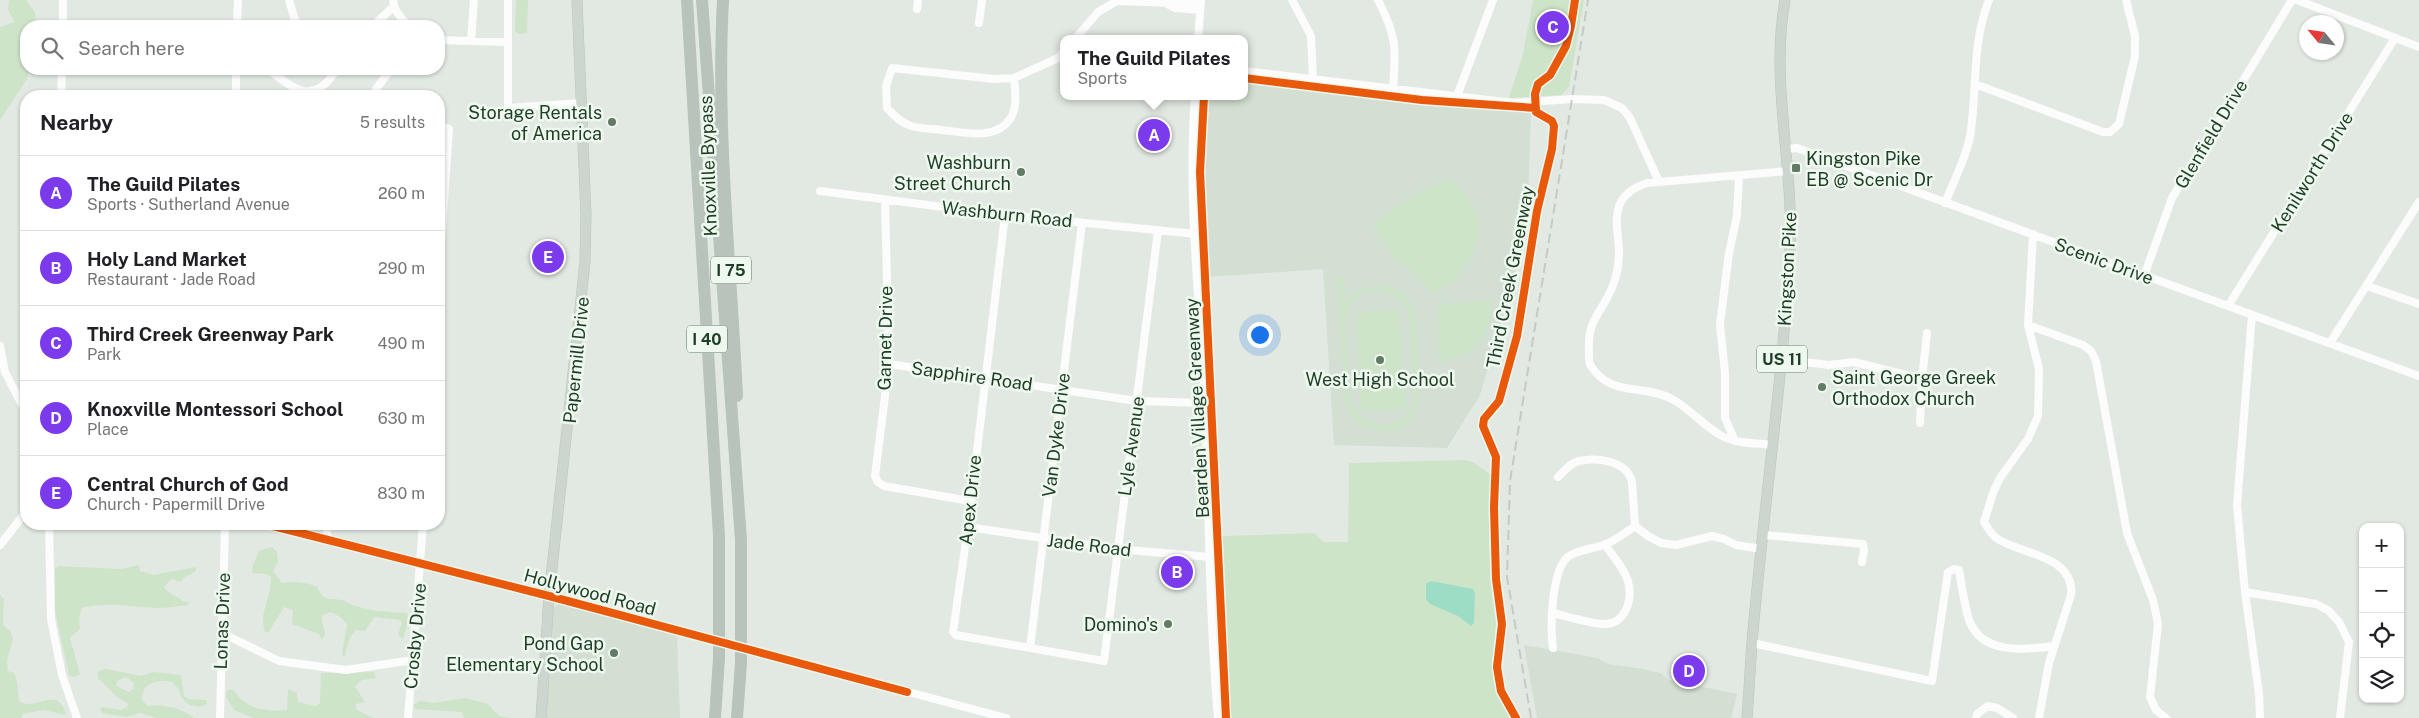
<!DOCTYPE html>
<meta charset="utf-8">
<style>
body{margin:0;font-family:"Public Sans",sans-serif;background:#f2f2f2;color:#202124}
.controls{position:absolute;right:15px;bottom:15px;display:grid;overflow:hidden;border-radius:10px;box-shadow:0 1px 4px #0004}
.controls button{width:45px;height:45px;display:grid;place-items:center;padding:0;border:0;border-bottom:1px solid #e0e0e0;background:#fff;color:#202124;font:25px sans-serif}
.compass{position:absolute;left:2299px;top:15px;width:45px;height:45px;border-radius:50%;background:#fff;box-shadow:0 1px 4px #0004;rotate:299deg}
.you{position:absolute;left:1259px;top:334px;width:18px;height:18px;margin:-12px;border:4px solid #fff;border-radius:50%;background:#1a73e8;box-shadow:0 0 0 8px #1a73e833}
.badge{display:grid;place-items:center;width:32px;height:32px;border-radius:50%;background:#7c3aed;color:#fff;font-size:16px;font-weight:700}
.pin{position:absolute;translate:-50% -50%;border:2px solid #fff;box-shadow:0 1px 5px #0006}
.popup{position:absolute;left:1060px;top:35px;width:188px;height:65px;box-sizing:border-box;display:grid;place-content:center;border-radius:10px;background:#fff;filter:drop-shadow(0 1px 4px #0005);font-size:16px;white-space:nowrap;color:#757577}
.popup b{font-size:19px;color:#202124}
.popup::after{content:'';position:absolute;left:50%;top:100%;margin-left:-10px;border:10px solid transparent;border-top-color:#fff}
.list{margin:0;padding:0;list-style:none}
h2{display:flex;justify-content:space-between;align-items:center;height:65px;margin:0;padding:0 20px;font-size:21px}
h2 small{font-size:16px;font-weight:400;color:#757577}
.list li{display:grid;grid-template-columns:32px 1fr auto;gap:15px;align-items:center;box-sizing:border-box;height:75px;padding:0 20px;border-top:1px solid #e0e0e0}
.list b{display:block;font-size:19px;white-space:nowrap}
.list p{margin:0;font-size:16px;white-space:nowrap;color:#757577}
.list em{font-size:16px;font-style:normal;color:#757577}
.icon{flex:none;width:28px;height:28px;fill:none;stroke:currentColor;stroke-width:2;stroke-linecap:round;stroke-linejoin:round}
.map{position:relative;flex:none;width:2419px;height:718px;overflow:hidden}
.search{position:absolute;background:#fff;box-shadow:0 1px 4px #0004;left:20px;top:20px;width:425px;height:55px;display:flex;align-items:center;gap:12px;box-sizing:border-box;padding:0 18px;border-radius:20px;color:#757577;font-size:19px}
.panel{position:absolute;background:#fff;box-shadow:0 1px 4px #0004;left:20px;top:90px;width:425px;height:440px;border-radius:20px}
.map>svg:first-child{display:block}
.built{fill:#d2dfd2}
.green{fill:#cee4c9;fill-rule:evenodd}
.water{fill:#9dddc6}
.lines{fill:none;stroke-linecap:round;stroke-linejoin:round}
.major-casing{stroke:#bbc5bd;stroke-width:11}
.highway-casing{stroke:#bbc5bd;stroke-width:12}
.minor{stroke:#fbfcfb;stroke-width:8}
.major{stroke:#ccd6ce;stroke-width:10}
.highway{stroke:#b8c3bc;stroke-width:11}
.rail{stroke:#c6cac7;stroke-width:2;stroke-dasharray:10 5;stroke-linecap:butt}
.highway-bridge-casing{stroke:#bbc5bd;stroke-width:12;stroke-linecap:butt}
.highway-bridge{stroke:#b8c3bc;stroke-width:11}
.cycleway-casing{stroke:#eff8ef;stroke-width:11}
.cycleway{stroke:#e8590c;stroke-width:8}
.poi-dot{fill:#637a67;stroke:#eff8ef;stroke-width:2}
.labels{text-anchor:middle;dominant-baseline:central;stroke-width:5;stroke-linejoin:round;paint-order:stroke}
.shield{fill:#eff8ef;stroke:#5d7662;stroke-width:1}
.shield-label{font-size:16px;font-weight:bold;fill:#1e3e25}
.poi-label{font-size:18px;fill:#1e3e25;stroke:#eff8ef;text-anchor:end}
.street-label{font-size:18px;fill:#1e3e25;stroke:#eff8ef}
</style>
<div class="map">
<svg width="2419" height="718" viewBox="0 0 2419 718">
<rect width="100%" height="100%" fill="#e2e9e2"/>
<path class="built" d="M1244,79l287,32 -4,121 -47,163 -33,53 -113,-3 -11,-176 -115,8 -5,-106 2,-75h39z
M559,604l118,31 3,83h-134l7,-110z
M1524,645l73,13 11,6 35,5 17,4 9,7 68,14 -6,24h-194z"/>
<path class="green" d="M9,0h17l9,13 1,13h-10v43h3l-2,10 -27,41v-93l15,-5 -7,-12z
M516,0h12l-1,33 -8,1 -4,-3z
M1533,0h51l-15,87 -8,8 -52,3 14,-44z
M1450,178c11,12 23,25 28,41 6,18 -12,50 -25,62 -6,5 -14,8 -20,12l-21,-23 -18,-12 -19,-30 1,-7 32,-23z
M1343,276l2,28c16,-22 51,-27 66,0 7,13 5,30 6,45 2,31 11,86 -38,82 -16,-1 -28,-12 -33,-27l-9,-127zM1380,290l17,7 11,14 6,84c-3,35 -47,41 -62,10 -4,-13 -3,-29 -4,-42 -2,-28 -11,-73 32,-73z
M1493,301c-3,32 -19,59 -54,60l-1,-53 3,-4z
M1399,310l7,98 -45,2 -6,-97z
M1465,460l8,2 18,13 -2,69 2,42 5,38 -4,42 6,32 12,20h-280l-4,-28 -4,-154 93,-3 8,9h25l1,-79z
M272,547l5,5 1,9 -5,10 9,12c11,-2 25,-1 35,4 7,15 12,11 25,13 4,1 7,4 11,5 17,6 36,7 54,8l2,6 -6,20 -5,-5 4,-11 -2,-3 -26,-3 -9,14 -9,-1 -6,7 -6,21 -2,-4 5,-29 -5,-7 -11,-6 -10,4 4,17 -3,7 -3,-6 -27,-10 1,-14 -9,-3 -15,25h-4c-7,-19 7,-35 6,-55l-5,-3 -14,-1 1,-8 6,-14z
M139,565l1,6 13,4 43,-8v4l-13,7 -2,4 -10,-3 -7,8c4,7 14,9 20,15h5l-1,3c-11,1 -22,3 -32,3 -20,-1 -55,-6 -74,0l-3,10 1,11 -10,9 10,36 -6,3 -5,-2 -14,-64v-42l3,-3 63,3z
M0,595l4,4 -1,26 8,7 2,7 -6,21 1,11 6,2c5,8 2,19 6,29 19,9 38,-18 46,13l-23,-5 -21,4v4h-22z
M106,669l35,7 12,-4 28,3 3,21 5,3 17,1 1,4c-13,7 -27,-2 -28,-15l-7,-7c-14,-3 -31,1 -30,18l6,6c13,-3 36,3 46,12h-38l-16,-5 -13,4 -25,-4 -2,-4 3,-2 18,3 6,-3 2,-3 -12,-7 -19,-19v-7zM126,677l8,6 -1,6 -4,3 -13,-6 1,-5z
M373,672l3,6 -14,2 -7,6 10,16 -9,2v5l16,9h-119l-19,-8 -8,-13 1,-7h7c10,19 33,22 53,20l1,-21 9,4 1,9 18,4 4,-3 1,-30z
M465,698l23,6 11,12 13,2h-48l-2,-6 -47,-3 -1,-4 5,-4 15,2z"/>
<path class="water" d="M1431,581l42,8 2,5 -1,29 -3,3 -13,-10 -28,-12 -4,-5v-15z"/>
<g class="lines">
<defs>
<path id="major" d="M541,718l8,-122 36,-334 1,-47 -9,-215
M1747,718c2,-25 3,-50 5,-75 11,-132 31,-263 38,-395 4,-83 -20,-166 -5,-248"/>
<path id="highway" d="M687,0l32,536v88
M702,0l39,540v89
M723,0c-7,131 8,265 14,396
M715,718l4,-60
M737,718l4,-55"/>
</defs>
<use href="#major" class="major-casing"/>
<use href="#highway" class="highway-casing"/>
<path class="minor" d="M289,0l6,20 4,6
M393,0c1,11 8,19 16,26
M508,0v108l73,-5
M1292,0l19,36 2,42
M1378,0c19,37 18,48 15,89
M2297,0l122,47
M1167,4l8,4 25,2
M917,9l1,-9
M979,23l3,-23
M63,26v-26
M237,26l1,-26
M373,26l21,-20
M1075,39l23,-27 19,-11 84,3
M1198,39l3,-39
M439,40l67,2
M471,41l3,-41
M268,69c21,16 42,37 64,7
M328,69l4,7 6,-7
M1244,71l269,32 60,-4 31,1 18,8 8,10 29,64
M1014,78c1,13 4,30 -4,41 -15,22 -47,13 -68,11 -10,-1 -21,-1 -31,-4 -10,-3 -17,-10 -24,-18l-1,-22 6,-18 102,11 20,-1 44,-20 6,-7
M1975,84l128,48h7l9,-8 16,-68v-20l-9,-36
M376,89l15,-20
M61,96l1,-27
M236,96v-27
M1195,96c-8,103 5,207 10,309 4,104 4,209 13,313
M1457,96l36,-96
M439,125l10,4 -10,142
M1786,149l11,-1 622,228
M820,191l185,24 191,19
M885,200l4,164 -14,112 3,6 6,4 86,15
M1945,203c8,-20 24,-52 26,-73 6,-44 1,-87 18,-130
M1005,215l-37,312 -15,105 3,3 148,26 54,-431
M2033,234l-5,91 11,44 -1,47 -10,23 -28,39 -7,15 -9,29c3,5 7,12 12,16 25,17 79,17 75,57l-22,68 -10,55
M2144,276l28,-78 120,-198
M2367,286l52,18
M2228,306l167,-268
M2252,315l-15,190 8,87 14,102 1,24
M2028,325l55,20 8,6 5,10 31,172 26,67 5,24 -8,73 6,13 10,8
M2330,343l89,-141
M0,346l5,26 16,31 5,2
M1782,359l47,6 25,-3 68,17 5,-46
M889,364l248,37 68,2
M1920,423l2,-44
M1735,441l-10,-23v-45l-5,-49 9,-71 8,-37 2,-40
M1773,445c-15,-2 -34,-1 -49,-8 -19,-9 -33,-28 -52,-38 -28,-15 -62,-2 -81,-33 -3,-4 -2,-9 -2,-14 -2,-35 14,-39 24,-67 4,-10 6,-23 6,-33 0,-16 -5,-31 0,-46 5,-13 16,-19 28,-23l141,-12
M1558,477c6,-6 12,-14 21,-16 19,-4 48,0 53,21l3,44 13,10 13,7 15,2 36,-9 12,3 12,6 26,4
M49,524l2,95 11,56 15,43
M265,524l284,72 457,122
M327,524v16
M968,527l149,22 93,8
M1764,535l99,9 1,7 -2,11
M0,545l26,-33
M2245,592l71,12 12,6 11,12 10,20 -9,76
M1553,613c16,4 34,10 50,11 23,1 30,-25 25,-43 -4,-13 -15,-25 -23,-36
M222,633l57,28 67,9 67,-10
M1752,643l180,38 16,-109 6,-3 5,1c3,17 5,34 10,50 13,35 55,30 85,26
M1030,648l52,-425
M1553,648c-3,-20 -2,-79 16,-92 11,-7 25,-7 37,-12 10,-4 20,-12 29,-18
M220,718l5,-194
M408,718l15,-194
M1976,718l1,-4 11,-8 9,2 16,10"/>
<use href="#major" class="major"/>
<use href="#highway" class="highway"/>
<path class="rail" d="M1531,718l-24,-141 3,-96 78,-481"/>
<defs>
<path id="highway-bridge" d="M719,658v-34
M741,663v-34"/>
</defs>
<use href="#highway-bridge" class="highway-bridge-casing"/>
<use href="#highway-bridge" class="highway-bridge"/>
<defs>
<path id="cycleway" d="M1244,78l178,22 114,8
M1204,96l-4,76 26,546
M265,524l284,72 358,96
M1516,718l-15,-27 -4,-24 5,-43 -6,-45 -2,-72 2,-50 -13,-31 1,-7 15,-18 18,-65 20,-125 15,-62 2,-23 -2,-5 -16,-9 -1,-18 3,-10 12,-9 16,-29 5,-20 4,-26"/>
</defs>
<use href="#cycleway" class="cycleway-casing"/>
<use href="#cycleway" class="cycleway"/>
</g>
<g class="poi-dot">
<circle cx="612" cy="122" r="5"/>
<rect x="1791" y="163" width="10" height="10" rx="2.5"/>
<circle cx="1021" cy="172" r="5"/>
<circle cx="1380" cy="360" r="5"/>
<circle cx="1822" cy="387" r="5"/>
<circle cx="1168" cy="624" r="5"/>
<circle cx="614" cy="653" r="5"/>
</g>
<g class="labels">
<g class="shield">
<rect x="711" y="256.5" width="40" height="27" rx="4"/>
<rect x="687" y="325.5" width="40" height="27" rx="4"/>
<rect x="1757" y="345.5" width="50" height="27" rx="4"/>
</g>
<g class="shield-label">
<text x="731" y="270">I 75</text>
<text x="707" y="339">I 40</text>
<text x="1782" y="359">US 11</text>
</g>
<g class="poi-label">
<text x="602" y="112">Storage Rentals<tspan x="602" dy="21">of America</tspan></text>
<text x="1806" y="158" text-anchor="start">Kingston Pike<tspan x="1806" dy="21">EB @ Scenic Dr</tspan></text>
<text x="1011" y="162">Washburn<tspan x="1011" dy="21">Street Church</tspan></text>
<text x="1832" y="377" text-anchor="start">Saint George Greek<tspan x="1832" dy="21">Orthodox Church</tspan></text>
<text x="1380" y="379" text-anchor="middle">West High School</text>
<text x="1158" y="624">Domino's</text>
<text x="604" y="643">Pond Gap<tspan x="604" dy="21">Elementary School</tspan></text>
</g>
<g class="street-label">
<text transform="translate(2211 134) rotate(-59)">Glenfield Drive</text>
<text transform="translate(708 166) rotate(-92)">Knoxville Bypass</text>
<text transform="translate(2312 172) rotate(-58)">Kenilworth Drive</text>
<text transform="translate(1007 214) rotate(6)">Washburn Road</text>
<text transform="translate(2104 261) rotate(20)">Scenic Drive</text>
<text transform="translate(1787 269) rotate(-87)">Kingston Pike</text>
<text transform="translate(1510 277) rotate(-79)">Third Creek Greenway</text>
<text transform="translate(885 338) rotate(-89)">Garnet Drive</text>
<text transform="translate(576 360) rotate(-84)">Papermill Drive</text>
<text transform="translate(972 376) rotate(8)">Sapphire Road</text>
<text transform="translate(1197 408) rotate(-93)">Bearden Village Greenway</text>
<text transform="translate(1056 435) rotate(-83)">Van Dyke Drive</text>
<text transform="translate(1131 446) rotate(-82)">Lyle Avenue</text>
<text transform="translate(970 500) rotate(-84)">Apex Drive</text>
<text transform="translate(1089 545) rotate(7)">Jade Road</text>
<text transform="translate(590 592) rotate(15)">Hollywood Road</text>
<text transform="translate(222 621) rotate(-88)">Lonas Drive</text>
<text transform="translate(415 636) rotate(-85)">Crosby Drive</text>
</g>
</g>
</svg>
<div class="controls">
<button>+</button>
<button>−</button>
<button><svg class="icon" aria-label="locate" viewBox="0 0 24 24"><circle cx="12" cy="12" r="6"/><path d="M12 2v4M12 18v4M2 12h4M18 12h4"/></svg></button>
<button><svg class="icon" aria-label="layers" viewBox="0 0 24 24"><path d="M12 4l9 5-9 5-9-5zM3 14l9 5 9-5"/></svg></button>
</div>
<svg class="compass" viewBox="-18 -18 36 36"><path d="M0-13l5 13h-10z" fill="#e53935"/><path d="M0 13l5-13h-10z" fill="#757577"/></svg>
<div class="you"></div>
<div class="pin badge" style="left:1154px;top:135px">A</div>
<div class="popup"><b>The Guild Pilates</b>Sports</div>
<div class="pin badge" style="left:1177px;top:572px">B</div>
<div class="pin badge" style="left:1553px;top:27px">C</div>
<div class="pin badge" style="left:1689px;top:671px">D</div>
<div class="pin badge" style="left:548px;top:257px">E</div>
<div class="search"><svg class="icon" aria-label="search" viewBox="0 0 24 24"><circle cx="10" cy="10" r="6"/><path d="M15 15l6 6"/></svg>Search here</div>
<section class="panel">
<h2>Nearby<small>5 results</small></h2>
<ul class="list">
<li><span class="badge">A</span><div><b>The Guild Pilates</b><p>Sports · Sutherland Avenue</p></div><em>260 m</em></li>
<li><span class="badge">B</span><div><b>Holy Land Market</b><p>Restaurant · Jade Road</p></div><em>290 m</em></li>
<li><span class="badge">C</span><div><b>Third Creek Greenway Park</b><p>Park</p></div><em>490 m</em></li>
<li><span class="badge">D</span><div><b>Knoxville Montessori School</b><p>Place</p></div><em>630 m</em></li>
<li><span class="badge">E</span><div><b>Central Church of God</b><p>Church · Papermill Drive</p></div><em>830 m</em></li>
</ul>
</section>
</div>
